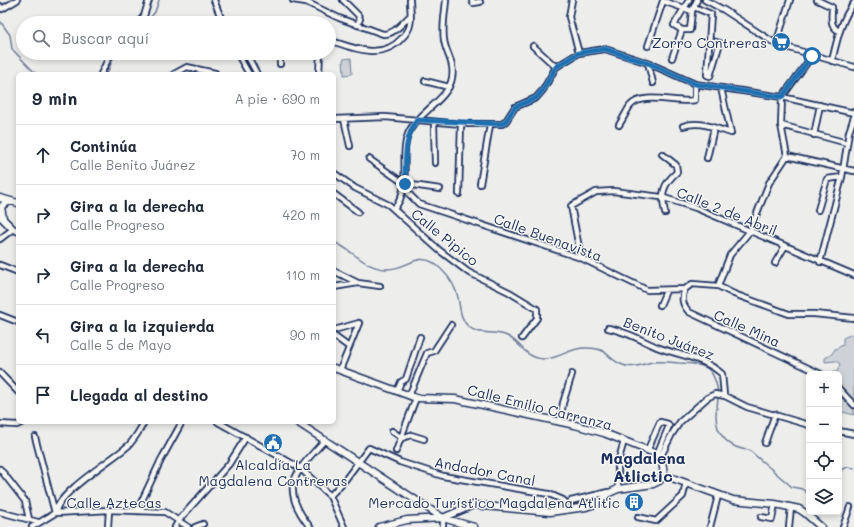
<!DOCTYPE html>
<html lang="es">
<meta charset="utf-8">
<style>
body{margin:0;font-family:Mali,sans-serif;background:#f6f6f7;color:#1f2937}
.controls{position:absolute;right:12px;bottom:12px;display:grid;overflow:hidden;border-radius:6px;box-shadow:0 2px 6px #0003}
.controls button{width:36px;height:36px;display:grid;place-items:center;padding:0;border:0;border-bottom:1px solid #e0e1e3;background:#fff;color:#1f2937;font:20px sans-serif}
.stop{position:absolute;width:12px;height:12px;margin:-9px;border:3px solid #1f6fb2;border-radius:50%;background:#fff}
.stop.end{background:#1f6fb2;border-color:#fff;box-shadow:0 1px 4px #0008}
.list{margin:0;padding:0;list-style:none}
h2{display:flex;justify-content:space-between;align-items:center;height:52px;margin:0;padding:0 16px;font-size:17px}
h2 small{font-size:13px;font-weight:400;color:#747a83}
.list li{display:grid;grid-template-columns:26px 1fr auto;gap:12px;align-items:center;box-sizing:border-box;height:60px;padding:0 16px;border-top:1px solid #e0e1e3}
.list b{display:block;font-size:15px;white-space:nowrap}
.list p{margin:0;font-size:13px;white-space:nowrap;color:#747a83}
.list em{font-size:13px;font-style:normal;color:#747a83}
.icon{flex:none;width:22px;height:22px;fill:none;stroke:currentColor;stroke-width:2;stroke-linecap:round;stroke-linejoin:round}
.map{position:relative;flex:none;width:854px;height:527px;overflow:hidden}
.search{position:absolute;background:#fff;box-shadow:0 2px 6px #0003;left:16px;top:16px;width:320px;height:44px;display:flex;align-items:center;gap:10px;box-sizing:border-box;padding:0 14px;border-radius:22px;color:#747a83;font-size:15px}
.panel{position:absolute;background:#fff;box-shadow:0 2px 6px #0003;left:16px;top:72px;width:320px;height:352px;border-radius:6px}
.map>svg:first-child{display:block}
.green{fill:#ced2d7;stroke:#74809a}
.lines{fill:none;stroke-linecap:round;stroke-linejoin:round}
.stream{stroke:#6e7a96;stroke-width:1.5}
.street-casing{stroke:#1b2f5e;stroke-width:8}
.secondary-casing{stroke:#1b2f5e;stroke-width:9}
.street{stroke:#f6f6f2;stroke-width:4.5}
.secondary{stroke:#f6f6f2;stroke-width:6}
.route{stroke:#1f6fb2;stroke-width:5}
.labels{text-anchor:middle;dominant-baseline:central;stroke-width:3;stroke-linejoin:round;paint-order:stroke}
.poi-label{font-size:14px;fill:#1b2f5e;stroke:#f6f6f2;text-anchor:end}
.street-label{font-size:14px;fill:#1b2f5e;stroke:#f6f6f2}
.quarter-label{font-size:16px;font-weight:bold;fill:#1b2f5e;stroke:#f6f6f2}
</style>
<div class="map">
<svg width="854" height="527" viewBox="0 0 854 527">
<rect width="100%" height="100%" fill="#edeeec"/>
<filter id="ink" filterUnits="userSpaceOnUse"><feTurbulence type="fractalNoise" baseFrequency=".025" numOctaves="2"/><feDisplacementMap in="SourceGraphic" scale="8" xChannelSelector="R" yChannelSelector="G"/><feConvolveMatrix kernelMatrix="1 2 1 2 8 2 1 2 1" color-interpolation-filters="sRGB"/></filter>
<g filter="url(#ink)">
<path class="green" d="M351,58l1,16 -8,1 -1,-16z
M852,334l2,4v77l-15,-4v-37h-6v-2h4l3,-8 -4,-3 -11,1v-4l6,-3 4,-6 8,-4v-7z"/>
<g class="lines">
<path class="stream" d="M0,21l10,14 2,14 24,25
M146,23l9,-11 4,-12
M107,74l8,-21
M334,242c19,8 30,26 52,27 21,1 30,-17 48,-6 9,7 18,17 22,28 5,12 2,27 13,36 12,10 27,2 40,10 14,8 15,20 34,22 13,1 25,-10 40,-11 28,-1 21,10 40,17 9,4 20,-1 29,-3 9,-1 18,0 27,1 25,1 35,2 39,30
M718,397c0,6 -2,12 -2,19 0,19 14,33 33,34l43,37 10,2 7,5
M839,471l8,-4 7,1"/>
<defs>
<path id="street" d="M214,0l9,23
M293,0l13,2 33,16 44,16c11,1 19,-11 27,-18
M343,0l15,15 2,4 -3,6
M472,0l1,3 7,-1
M572,0l-3,17 10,36
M689,0l-15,25 8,5h8l2,-19 5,-11
M705,0l19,10 52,34 78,23
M817,0l15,7c0,10 -3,19 7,24
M0,6l2,3 15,-9
M694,7l17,7 -4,61 3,1 10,-33 -11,-3
M138,23l6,-7 5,-16
M329,40c24,8 53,21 73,-2 3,-3 7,-8 8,-13 2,-7 0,-17 0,-25
M776,44l14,-44
M533,46l23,21
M648,46l15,-45 29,10
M237,53l12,21
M246,53l11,21
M280,53v11
M672,58l10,-28
M832,61c5,-21 9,-41 22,-58
M648,63l5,20
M101,74l10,-21
M174,74l13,-7 28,6
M319,74l1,-21
M425,81l24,6
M334,119l51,-2 76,7h41l4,-3 9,-14 21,-9 7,-8 13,-23 23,-14 26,-4 43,14 47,21 87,13 72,16
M344,119l6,27
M434,122l1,41
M619,125c4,-6 7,-13 11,-19 12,-15 49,-2 65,-6v-16
M781,125l66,18
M683,126c17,-6 31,2 48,7l-10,-45
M814,135l6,-30
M662,154l14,11 1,7c-15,13 -16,22 -12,41
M787,156l67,15
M707,158l7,-30
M369,159l36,25 35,5
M334,173l21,15 34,17 50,45 29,22 41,20 28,17v9l-15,20
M405,184l4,10 10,10 162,54 66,32 38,-1 7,-5 26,2 16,8 55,20h25l40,4
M480,184l10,-59
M334,194l24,18
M459,194l2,-70
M394,209c20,-24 3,-55 16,-79 10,-18 39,-32 42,-52 3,-15 -6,-24 -8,-38 -2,-13 1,-27 2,-40
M818,210l9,-31 15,-2
M0,239l13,-10
M581,258l-10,-52 25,-14 17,-1 48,6 35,11 158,67
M820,262l22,-85 7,-45 5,-15
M775,263l10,-17
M0,265l18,7
M334,271l24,12
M718,286l12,-31 20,-24 19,-48 18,-27 -6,-31 1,-28 30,-41
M334,287l24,-4 22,3
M685,289c-4,10 -3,15 4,23l132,62
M660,305l6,-14
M0,315l18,7
M608,328c17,3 33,12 49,19 23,9 46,10 65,27l2,21
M334,330l25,-7
M334,336l15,11
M340,370l19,-47
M0,373l18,19
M839,389l15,16
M397,391l4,-9 5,-3 14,-42
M409,396l18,-43 7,-2 17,-26
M218,422l82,46 30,28 14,31
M560,422l3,-19 9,-29
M0,424l17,1 6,-3
M392,431l10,7 9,-3 13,4
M839,431l15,3
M35,437l20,76
M765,443l10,-29
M648,449l12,-27 8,2 1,2 -12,28
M396,451l20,-53
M660,458l12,-24 8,-12 27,-24 8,-4 10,2 22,11 62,18
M0,469l25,32 4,18
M618,489v-27l6,-21
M330,496l15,-16 24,-32 31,14 43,14 106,18 14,6 4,4 -3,6
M571,501l37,-9
M137,511l24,-51 21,-38
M0,512l38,10
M56,513c-1,-19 59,-55 73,-68 6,-7 11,-15 15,-23
M638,517l18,4 27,-25 3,-13
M761,517l11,2 3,-15
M443,518v9
M32,527l23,-14 54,-3 56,2 23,15
M108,527l1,-17
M175,527l4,-7 50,-56 17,-27
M195,527l8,-3
M310,527c-32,-40 -15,-54 14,-86
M710,527l8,-31
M789,527l2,-20
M843,527l7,-20"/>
<path id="secondary" d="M0,198l18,5
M0,216l13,13 5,2
M3,218l-2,-11 3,-3 7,-3
M334,368l82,30 39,1 120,26 29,8 53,21 5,7 2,14
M297,422l146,96 31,9
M664,475l69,25 42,4 24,5 6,4 16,14
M379,527l28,-7 36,-2 30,-13 77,7 36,-5 15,-5 6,-8 11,-5 35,-5 6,-3 5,-6"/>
</defs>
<use href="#street" class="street-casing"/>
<use href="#secondary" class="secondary-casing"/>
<use href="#street" class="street"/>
<use href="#secondary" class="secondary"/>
</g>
</g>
<g class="lines" filter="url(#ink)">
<path class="route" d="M405,184c1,-23 -2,-45 12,-64l85,4 4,-3 9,-14 21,-9 7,-8 13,-23 23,-14 26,-4 43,14 47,21 87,13 30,-41"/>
</g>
<defs>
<symbol id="supermarket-disc" viewBox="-11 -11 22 22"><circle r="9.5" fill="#1f6fb2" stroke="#f6f6f2"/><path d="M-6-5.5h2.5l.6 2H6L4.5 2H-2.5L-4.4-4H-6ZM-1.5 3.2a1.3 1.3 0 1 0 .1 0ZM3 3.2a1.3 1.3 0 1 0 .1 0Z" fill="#fff"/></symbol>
<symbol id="civic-disc" viewBox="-11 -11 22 22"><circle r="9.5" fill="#1f6fb2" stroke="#f6f6f2"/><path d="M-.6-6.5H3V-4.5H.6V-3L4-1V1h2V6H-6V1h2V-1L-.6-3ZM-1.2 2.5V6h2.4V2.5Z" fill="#fff"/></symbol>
<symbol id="building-disc" viewBox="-11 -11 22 22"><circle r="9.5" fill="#1f6fb2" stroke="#f6f6f2"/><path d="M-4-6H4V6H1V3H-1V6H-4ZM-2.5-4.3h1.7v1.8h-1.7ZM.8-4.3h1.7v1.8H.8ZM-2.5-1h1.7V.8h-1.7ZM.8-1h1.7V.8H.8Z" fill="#fff"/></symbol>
</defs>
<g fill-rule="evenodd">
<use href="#supermarket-disc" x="770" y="31" width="22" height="22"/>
<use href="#civic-disc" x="262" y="432" width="22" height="22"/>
<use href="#building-disc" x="623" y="491" width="22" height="22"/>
</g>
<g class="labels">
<g class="poi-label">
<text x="767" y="42">Zorro Contreras</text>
<text x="273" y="464" text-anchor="middle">Alcaldía La<tspan x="273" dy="16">Magdalena Contreras</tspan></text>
<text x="620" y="502">Mercado Turístico Magdalena Atlitic</text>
</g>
<g class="street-label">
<text transform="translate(727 211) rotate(22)">Calle 2 de Abril</text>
<text transform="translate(445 237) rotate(39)">Calle Pipico</text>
<text transform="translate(548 237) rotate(20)">Calle Buenavista</text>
<text transform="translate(747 328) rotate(24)">Calle Mina</text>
<text transform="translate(669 338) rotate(21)">Benito Juárez</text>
<text transform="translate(540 407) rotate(14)">Calle Emilio Carranza</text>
<text transform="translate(485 471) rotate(11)">Andador Canal</text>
<text x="114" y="502">Calle Aztecas</text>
</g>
<g class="quarter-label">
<text x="643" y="457">Magdalena<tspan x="643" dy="18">Atlictic</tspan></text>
</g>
</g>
</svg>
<div class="controls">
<button>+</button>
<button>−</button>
<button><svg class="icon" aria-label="locate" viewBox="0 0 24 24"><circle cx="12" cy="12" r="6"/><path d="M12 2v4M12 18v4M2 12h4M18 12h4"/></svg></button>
<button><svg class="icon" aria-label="layers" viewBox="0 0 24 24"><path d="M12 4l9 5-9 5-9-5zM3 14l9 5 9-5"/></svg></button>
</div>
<div class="stop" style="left:812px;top:56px"></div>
<div class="stop end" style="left:405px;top:184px"></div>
<div class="search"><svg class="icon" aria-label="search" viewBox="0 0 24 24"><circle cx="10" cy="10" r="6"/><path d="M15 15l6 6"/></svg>Buscar aquí</div>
<section class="panel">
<h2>9 min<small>A pie · 690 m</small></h2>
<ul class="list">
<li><svg class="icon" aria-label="ahead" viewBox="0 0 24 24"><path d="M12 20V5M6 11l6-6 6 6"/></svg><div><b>Continúa</b><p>Calle Benito Juárez</p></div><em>70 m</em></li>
<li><svg class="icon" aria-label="right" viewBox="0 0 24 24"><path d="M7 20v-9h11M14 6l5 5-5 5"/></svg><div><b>Gira a la derecha</b><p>Calle Progreso</p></div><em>420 m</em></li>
<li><svg class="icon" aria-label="right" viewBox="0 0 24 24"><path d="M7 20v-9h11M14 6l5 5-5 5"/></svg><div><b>Gira a la derecha</b><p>Calle Progreso</p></div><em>110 m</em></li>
<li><svg class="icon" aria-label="left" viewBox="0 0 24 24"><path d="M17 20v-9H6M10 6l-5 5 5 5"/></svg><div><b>Gira a la izquierda</b><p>Calle 5 de Mayo</p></div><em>90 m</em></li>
<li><svg class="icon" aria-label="arrive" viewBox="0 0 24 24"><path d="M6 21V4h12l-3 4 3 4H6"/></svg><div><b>Llegada al destino</b></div></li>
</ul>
</section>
</div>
